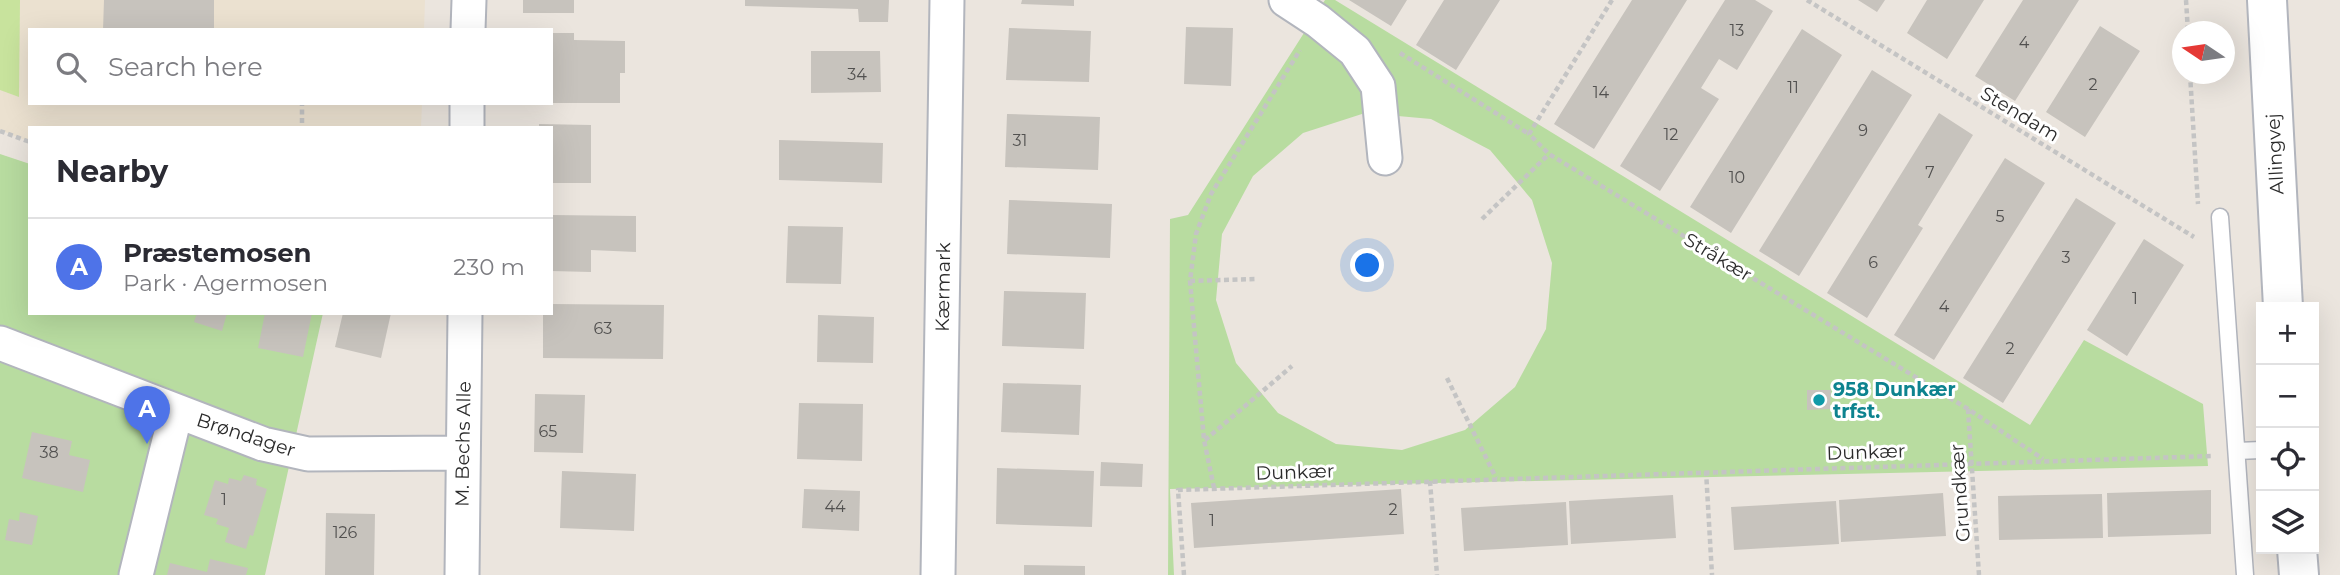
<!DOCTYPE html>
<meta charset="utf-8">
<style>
body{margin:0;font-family:Montserrat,sans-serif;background:#f7f7f7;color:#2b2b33}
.controls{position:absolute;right:21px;bottom:21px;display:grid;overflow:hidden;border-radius:0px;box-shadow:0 7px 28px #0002}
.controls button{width:63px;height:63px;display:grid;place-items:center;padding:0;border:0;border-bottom:2px solid #e1e1e2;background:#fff;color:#2b2b33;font:35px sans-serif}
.compass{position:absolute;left:2172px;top:21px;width:63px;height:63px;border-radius:50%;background:#fff;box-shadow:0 7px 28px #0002;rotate:283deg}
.you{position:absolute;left:1368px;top:266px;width:24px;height:24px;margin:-18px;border:5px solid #fff;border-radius:50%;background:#1a73e8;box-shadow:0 0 0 10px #1a73e833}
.badge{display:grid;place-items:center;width:46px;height:46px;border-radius:50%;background:#4e73e8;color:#fff;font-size:23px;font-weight:700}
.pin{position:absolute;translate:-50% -58px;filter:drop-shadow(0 2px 4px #0008)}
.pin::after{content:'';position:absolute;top:37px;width:24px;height:21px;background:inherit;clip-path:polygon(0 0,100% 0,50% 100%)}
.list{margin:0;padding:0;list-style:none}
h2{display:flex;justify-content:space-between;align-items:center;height:91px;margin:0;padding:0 28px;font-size:30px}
h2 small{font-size:23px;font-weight:400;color:#7c7c81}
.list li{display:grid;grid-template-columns:46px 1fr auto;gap:21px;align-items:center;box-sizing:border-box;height:98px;padding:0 28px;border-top:2px solid #e1e1e2}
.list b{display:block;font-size:26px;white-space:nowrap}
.list p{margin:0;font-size:23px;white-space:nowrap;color:#7c7c81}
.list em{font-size:23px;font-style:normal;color:#7c7c81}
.icon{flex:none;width:38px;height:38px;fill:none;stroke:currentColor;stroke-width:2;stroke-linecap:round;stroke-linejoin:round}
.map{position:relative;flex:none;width:2340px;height:575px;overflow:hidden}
.search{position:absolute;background:#fff;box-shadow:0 7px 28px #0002;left:28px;top:28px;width:525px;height:77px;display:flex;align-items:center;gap:18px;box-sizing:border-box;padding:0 24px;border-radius:0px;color:#7c7c81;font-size:26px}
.panel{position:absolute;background:#fff;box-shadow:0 7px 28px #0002;left:28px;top:126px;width:525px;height:189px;border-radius:0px}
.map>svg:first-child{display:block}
.education{fill:#ebe1d0}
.green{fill:#b8dca0;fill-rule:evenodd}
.pitch{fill:#c8e39d}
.building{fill:#c7c3bd}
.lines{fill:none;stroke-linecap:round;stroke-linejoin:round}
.lane-casing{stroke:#b2b5bd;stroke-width:19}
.street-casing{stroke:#b2b5bd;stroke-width:37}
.secondary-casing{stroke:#b2b5bd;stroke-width:42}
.path{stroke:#c4c4c4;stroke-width:4.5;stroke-dasharray:5 3.5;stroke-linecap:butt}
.lane{stroke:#fff;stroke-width:16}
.street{stroke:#fff;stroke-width:33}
.secondary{stroke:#fff;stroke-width:38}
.culture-dot{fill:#0f9aa8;stroke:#fff;stroke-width:2.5}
.labels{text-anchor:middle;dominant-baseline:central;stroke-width:6;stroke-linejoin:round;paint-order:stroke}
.number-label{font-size:16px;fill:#525150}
.street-label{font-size:19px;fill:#2b2b2b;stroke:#fff}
.culture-label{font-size:19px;font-weight:bold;fill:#0d838f;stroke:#fff;text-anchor:start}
</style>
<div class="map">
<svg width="2340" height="575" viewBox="0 0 2340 575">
<rect width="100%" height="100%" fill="#ebe5de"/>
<path class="education" d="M0,0h425l-1,30h-394v73h392l-1,25h-391v14l-30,-12z"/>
<path class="green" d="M1325,0h10l695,425 54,-85 119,64 5,62 -1038,23 4,86h-6l2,-356 18,-4zM1365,113l66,6 59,31 42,50 20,63 -6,66 -31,58 -50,43 -63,20 -66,-6 -58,-31 -42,-50 -20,-63 6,-66 31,-58 50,-43z
M0,154l30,10v149h293l-58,262h-265z"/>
<path class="pitch" d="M0,0h20l-1,97 -19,-7z"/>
<path class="building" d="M104,0h110v30h-111z
M523,0h51v13h-51z
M745,0h144l-1,22h-29l-1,-13 -113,-3z
M1022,0h52v6l-53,-2z
M1349,0h58l-16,26z
M1444,0h56l-44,70 -40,-25z
M1632,0h55l-93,149 -40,-25z
M1725,0h30l18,11 -36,59 -18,-11 -18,29 18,11 -59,92 -40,-25z
M1858,0h27l-8,12z
M1927,0h57l-37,59 -40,-26z
M2023,0h56l-64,101 -40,-25z
M2100,26l40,25 -55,86 -39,-25z
M1186,27l47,1 -2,58 -47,-2z
M1009,28l82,3 -2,51 -83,-2z
M1802,29l40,26 -111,178 -41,-26z
M551,33h23v7l51,1v32h-5v30h-69z
M811,51h69l1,41 -70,1z
M1872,70l40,25 -113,181 -40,-25z
M1939,113l34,22 -55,90 5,3 -56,90 -40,-25z
M1007,114l93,3 -2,53 -93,-3z
M539,124l52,1v58h-40v-55h-12z
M779,140l104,3 -1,40 -103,-3z
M2005,158l40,25 -111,177 -40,-25z
M2076,198l40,25 -113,180 -40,-25z
M1009,200l103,4 -2,54 -103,-4z
M551,215l85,1v36l-45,-2v22l-40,-1z
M788,226l55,1 -2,57 -55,-1z
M2144,239l40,26 -57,91 -40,-26z
M1004,291l82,2 -2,56 -82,-3z
M551,304l113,1 -1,54 -120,-1v-45h8z
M197,313h30l-5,18 -28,-9z
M265,313h47l-9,44 -45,-9z
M343,313h48l-10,45 -46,-11z
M818,315l56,2 -1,46 -56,-1z
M1003,383l78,2 -2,50 -78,-3z
M1807,390h24l-1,19 -23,1z
M535,394l50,1 -2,58 -49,-1z
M799,403l64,1 -1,57 -65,-2z
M32,432l40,9 -3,14 21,5 -7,32 -61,-14z
M1101,462l42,2 -1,23 -42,-1z
M997,468l97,3 -2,56 -96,-3z
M562,471l74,3 -2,57 -74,-3z
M244,475l13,4 -1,6 11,4 -14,47 -3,-1 -4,14 -21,-7 4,-14 -13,-4 2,-5 -14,-4 11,-35 13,4 1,-6 12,3z
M804,489l56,2 -1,40 -57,-3z
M1401,489l3,45 -210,14 -3,-45z
M2211,490v44l-103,3 -1,-44z
M1943,493l3,43 -105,6 -2,-42z
M2102,494l1,44 -104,2 -1,-44z
M1673,495l3,43 -105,6 -2,-43z
M1836,501l3,43 -105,6 -3,-43z
M1566,502l2,43 -104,6 -3,-43z
M20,512l18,4 -6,29 -27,-5 4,-21 10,2z
M326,513l49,1 -1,61h-49z
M210,559l38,9 -2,7h-79l3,-12 37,9z
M1024,565l61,1v9h-61z"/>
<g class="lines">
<defs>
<path id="lane" d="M2220,217l25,358
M2237,451l24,-1"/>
<path id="street" d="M1286,0l32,21 37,30 23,35 7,72
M468,30l1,-30
M467,128v-25
M0,343l263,101 45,10 155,-1
M136,575l40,-163
M462,575l3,-262
M938,575l9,-575"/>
<path id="secondary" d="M2267,0l16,307
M2297,549l2,26"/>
</defs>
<use href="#lane" class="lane-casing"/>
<use href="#street" class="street-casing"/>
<use href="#secondary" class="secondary-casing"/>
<path class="path" d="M1612,0l-83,134 20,20 419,255 75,50
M1807,0l387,237
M2186,0l2,32
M1400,53l129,81
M2190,74l8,130
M302,123v-20
M0,131l30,11
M1482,219l67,-65
M1190,281l66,-2
M1447,378l49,100
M1968,409l11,166
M1205,440l87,-74
M1706,471l6,104
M1430,481l7,94
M1214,488l-10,-48 -14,-159 6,-47 15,-40 89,-144
M1184,575l-6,-85 1034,-34"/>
<use href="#lane" class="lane"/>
<use href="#street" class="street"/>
<use href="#secondary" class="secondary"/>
</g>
<circle class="culture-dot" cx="1819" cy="400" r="7"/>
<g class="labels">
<g class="number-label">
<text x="1737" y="30">13</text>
<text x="2024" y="42">4</text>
<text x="857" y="74">34</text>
<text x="2093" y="84">2</text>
<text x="1793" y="87">11</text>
<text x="1601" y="92">14</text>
<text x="1863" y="130">9</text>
<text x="1671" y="134">12</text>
<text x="1020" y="140">31</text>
<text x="1930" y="172">7</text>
<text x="1737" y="177">10</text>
<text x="2000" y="216">5</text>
<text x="2066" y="257">3</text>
<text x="1873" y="262">6</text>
<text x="2135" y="298">1</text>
<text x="1944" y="306">4</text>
<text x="603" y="328">63</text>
<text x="2010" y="348">2</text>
<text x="548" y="431">65</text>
<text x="49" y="452">38</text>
<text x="224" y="499">1</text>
<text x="835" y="506">44</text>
<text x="1393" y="509">2</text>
<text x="1212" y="520">1</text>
<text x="345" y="532">126</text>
</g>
<g class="street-label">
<text transform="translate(2020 114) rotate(31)">Stendam</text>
<text transform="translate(2275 154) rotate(-93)">Allingvej</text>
<text transform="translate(1718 257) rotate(31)">Stråkær</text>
<text transform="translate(943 287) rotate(-89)">Kærmark</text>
<text transform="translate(246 435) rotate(18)">Brøndager</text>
<text transform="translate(463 444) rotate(-89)">M. Bechs Alle</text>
<text transform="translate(1866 452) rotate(-2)">Dunkær</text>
<text transform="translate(1295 472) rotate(-2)">Dunkær</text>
<text transform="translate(1960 493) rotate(-94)">Grundkær</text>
</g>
<g class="culture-label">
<text x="1833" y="389">958 Dunkær<tspan x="1833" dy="22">trfst.</tspan></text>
</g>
</g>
</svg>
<div class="controls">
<button>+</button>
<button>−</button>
<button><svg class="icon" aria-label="locate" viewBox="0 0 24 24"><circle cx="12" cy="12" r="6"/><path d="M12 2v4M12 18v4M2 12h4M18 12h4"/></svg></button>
<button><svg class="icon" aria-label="layers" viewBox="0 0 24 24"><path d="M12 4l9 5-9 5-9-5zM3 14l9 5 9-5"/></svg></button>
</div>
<svg class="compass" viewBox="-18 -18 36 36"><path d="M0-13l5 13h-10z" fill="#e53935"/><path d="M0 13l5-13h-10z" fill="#7c7c81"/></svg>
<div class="you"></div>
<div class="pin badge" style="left:147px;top:444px">A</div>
<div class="search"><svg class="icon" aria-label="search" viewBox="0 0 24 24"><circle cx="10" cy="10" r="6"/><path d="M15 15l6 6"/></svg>Search here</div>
<section class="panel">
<h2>Nearby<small></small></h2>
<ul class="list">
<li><span class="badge">A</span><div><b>Præstemosen</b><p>Park · Agermosen</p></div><em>230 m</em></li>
</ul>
</section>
</div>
